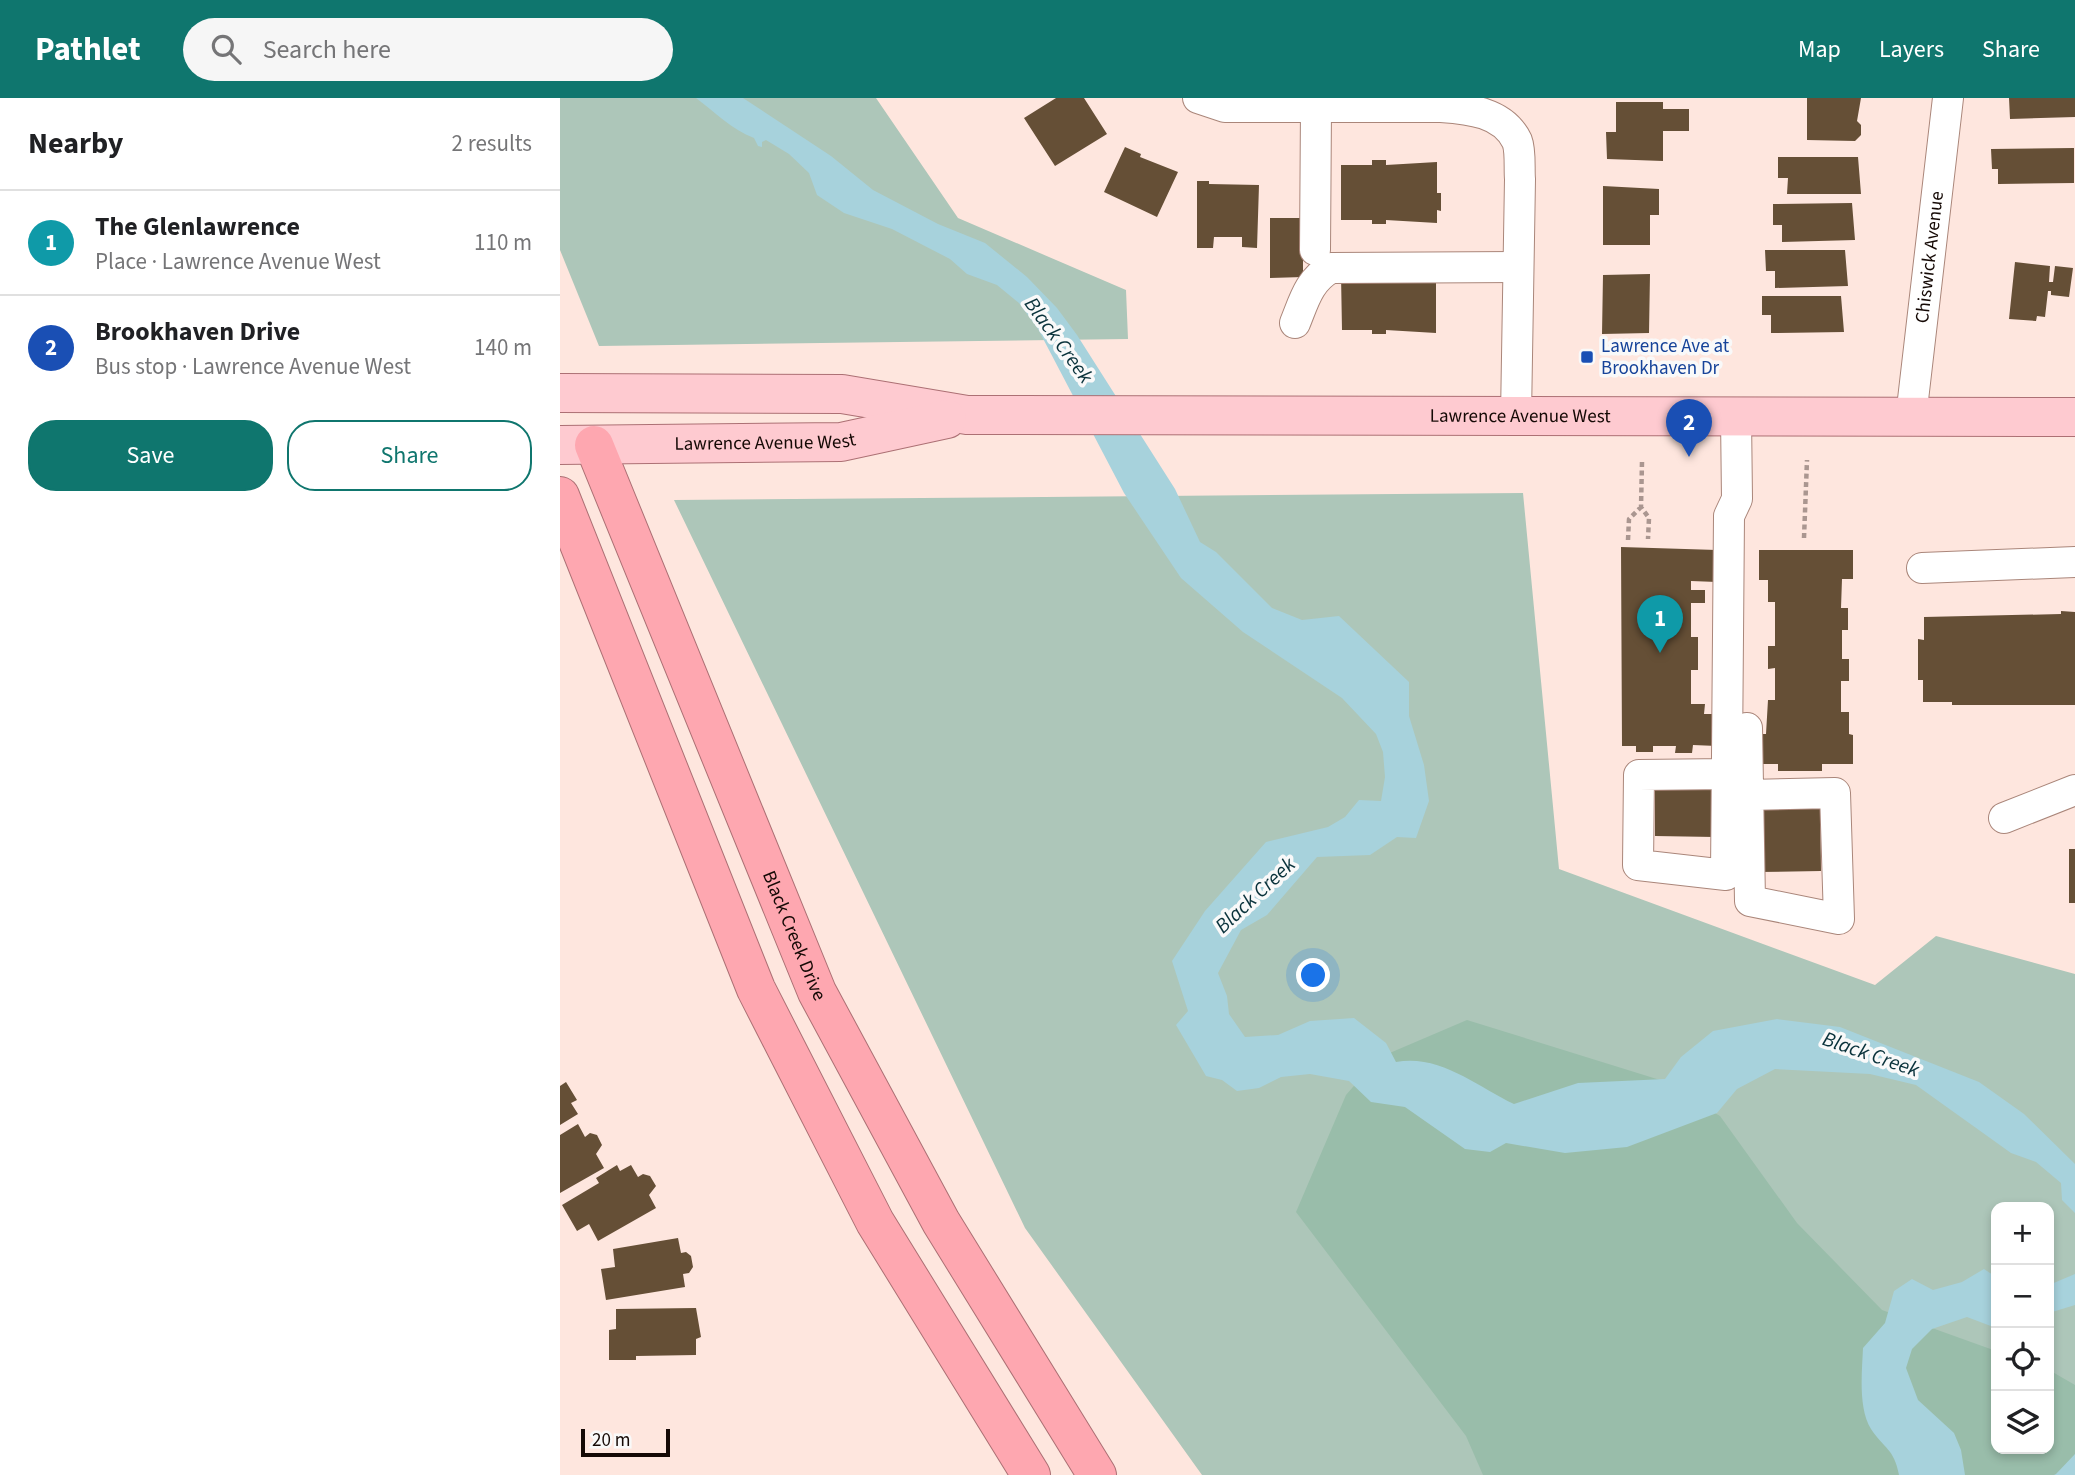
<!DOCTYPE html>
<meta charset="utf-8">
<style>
body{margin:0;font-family:"Source Sans 3",sans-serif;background:#f6f6f6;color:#202124}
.controls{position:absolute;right:21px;bottom:21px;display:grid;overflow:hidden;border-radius:14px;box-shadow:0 4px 10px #0003}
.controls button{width:63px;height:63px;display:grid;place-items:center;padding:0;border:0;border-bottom:2px solid #e0e0e0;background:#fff;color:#202124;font:35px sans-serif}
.scale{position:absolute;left:21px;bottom:18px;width:89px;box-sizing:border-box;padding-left:7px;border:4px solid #150905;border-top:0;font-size:19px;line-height:24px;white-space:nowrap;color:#150905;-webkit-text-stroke:5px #f9f9f9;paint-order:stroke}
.you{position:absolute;left:754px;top:878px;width:24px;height:24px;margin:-18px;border:5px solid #fff;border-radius:50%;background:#1a73e8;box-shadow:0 0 0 10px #1a73e833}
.badge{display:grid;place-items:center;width:46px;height:46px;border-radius:50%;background:#0f766e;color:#fff;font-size:23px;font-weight:700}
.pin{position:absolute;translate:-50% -58px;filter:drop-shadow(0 2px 4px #0008)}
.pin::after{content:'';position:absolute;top:37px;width:24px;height:21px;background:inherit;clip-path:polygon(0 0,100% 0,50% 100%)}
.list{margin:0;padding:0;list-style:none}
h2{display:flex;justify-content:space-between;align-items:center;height:91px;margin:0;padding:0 28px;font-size:30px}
h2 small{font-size:23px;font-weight:400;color:#757577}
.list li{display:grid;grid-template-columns:46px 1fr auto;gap:21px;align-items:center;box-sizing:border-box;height:105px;padding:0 28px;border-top:2px solid #e0e0e0}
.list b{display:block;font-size:26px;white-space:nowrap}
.list p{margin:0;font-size:23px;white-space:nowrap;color:#757577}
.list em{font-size:23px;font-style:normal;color:#757577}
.actions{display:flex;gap:14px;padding:21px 28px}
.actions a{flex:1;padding:16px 0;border:2px solid #0f766e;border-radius:28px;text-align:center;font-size:24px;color:#0f766e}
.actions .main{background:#0f766e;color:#fff}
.icon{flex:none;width:38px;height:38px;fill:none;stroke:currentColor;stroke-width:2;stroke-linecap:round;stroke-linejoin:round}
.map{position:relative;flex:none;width:1515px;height:1377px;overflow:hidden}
header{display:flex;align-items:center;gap:42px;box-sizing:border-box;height:98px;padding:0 35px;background:#0f766e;color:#fff}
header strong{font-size:33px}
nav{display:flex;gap:38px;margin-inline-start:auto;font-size:24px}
.search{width:490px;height:63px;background:#f6f6f6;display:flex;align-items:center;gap:18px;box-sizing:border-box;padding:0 24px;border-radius:38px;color:#757577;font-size:26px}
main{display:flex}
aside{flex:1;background:#fff}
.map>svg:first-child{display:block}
.green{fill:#adc6b9;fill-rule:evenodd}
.forest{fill:#99bdaa}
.water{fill:#a7d2dc}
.building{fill:#654f36}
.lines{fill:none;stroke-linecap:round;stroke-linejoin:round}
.minor-casing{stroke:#aa867a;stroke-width:32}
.major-casing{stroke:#ac7074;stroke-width:40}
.highway-casing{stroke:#ac7074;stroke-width:40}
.path{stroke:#aa9690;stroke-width:4.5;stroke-dasharray:5 3.5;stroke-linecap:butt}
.minor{stroke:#fff;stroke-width:30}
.major{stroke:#fecad0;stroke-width:38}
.highway{stroke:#fea7b0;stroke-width:38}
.transit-dot{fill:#1a4fb4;stroke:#f9f9f9;stroke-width:2.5}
.labels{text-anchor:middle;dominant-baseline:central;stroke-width:7;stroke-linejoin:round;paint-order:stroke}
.street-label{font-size:19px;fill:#150905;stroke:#f9f9f9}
.transit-label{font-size:19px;fill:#164399;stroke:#f9f9f9;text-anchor:start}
.water-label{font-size:21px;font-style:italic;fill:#09323b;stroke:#f9f9f9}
</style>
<header>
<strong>Pathlet</strong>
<div class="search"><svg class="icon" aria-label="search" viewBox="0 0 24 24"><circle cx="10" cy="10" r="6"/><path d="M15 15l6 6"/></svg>Search here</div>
<nav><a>Map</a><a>Layers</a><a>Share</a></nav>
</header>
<main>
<aside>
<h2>Nearby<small>2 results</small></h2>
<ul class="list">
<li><span class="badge" style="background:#0f9aa8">1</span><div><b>The Glenlawrence</b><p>Place · Lawrence Avenue West</p></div><em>110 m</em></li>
<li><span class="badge" style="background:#1a4fb4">2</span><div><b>Brookhaven Drive</b><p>Bus stop · Lawrence Avenue West</p></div><em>140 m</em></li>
</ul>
<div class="actions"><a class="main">Save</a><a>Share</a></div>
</aside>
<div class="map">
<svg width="1515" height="1377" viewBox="0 0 1515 1377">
<rect width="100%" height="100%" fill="#fee6de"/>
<path class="green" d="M0,0h316l82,120 168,72 2,49 -529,7 -39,-96z
M963,395l36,376 316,116 61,-49 139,38v501h-873l-177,-247 -351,-728zM1436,1109h53v242h-53z"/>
<path class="forest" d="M907,922l193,60 60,36 77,107 85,87 114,41v98h53v-79l26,15v90h-592l-17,-39 -170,-224 50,-117 32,-37z"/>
<path class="water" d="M136,0h47l88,58 42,34 65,34 47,19 42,34 30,31 20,27 98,154 25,53 16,10 56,56 30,12 37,-4 70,66v34l15,49 5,36 -13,37 -19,-1 -27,18 -53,2 -50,58 -26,15 -23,43 9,23 2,18 16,23 33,-2 32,-14 44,-3 32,25 10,19c44,-8 80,24 118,42l64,-21 87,-4 16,-22 32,-26 64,-12 63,8 139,55 45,32 51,50v49l-13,-13 -1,-17 -25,-21 -25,-9 -95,-68 -46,-11 -95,-5 -38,20 -20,24 -90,34 -62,6 -59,-10 -16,9 -25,-3 -60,-42 -34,-5 -22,-21 -39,-7 -29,3 -22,11 -22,3 -15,-11 -16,-4 -30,-51 12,-14 -16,-50 33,-50 61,-69 62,-15 17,-10 14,-17 22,1 4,-24 -2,-25 -7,-18 -34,-36 -99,-66 -62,-54 -57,-85 -86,-164 -19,-26 -22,-18 -30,-11 -17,-15 -58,-30 -48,-16 -27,-18 -8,-22 -20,-19 -23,-14 -4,2v5l-4,-1 -4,-8c-22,-8 -39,-26 -58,-40z
M1424,1171l12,8v51l-29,-11 -35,12 -20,20 -6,19 12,32 36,33 7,17 4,25h-66c-5,-27 -15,-26 -28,-46 -13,-21 -9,-57 -8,-81l22,-25 9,-32 18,-12 21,11 29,-8z
M1515,1176v31l-26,8v-28z
M1515,1356v21h-21l2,-1z"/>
<path class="building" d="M496,0h28l23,36 -52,32 -31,-48z
M1247,0h54l-4,23 4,4v10l-6,6 -48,-1z
M1449,0h66v19l-65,2z
M1056,4h47v7h26v22h-26v30l-56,-2 -1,-27h10z
M565,49l16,7 -1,3 38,15 -21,45 -53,-25z
M1514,50v35l-76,1v-15h-6l-1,-20z
M1218,59h80l3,37h-74l1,-16h-10z
M812,62h14v5l51,-3v31h4v18l-4,-1v13l-51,-3v4h-14v-4h-31v-55h31z
M637,83h12v3l50,1 -2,63 -15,-1v-10h-28l-1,11h-16z
M1043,88l56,3v26h-9v30h-47z
M1292,105l3,37 -73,2v-17h-9v-21z
M710,120h33v59l-33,1z
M1205,152h80l3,36 -73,2v-17h-9z
M1455,164l35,4 -1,16h4l2,-16 18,2 -4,29 -18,-2v-4h-3l-3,26 -8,-1 -1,5 -27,-2z
M876,173v62l-50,-3v4h-14v-4h-30l-1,-55z
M1090,176l-1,59 -47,1 1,-59z
M1202,198h79l3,36 -73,1v-18h-9z
M1061,449l96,3v32l-26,-1v9h14v13h-14v34h7v33h-7v34h14l-1,10h13v32l-24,-1 -1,8h-17l1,-7h-23v6h-17v-6h-14z
M1199,452h94v29h-11l-1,29h7v22h-6v29h7v22h-8v31h8v22l4,1v29h-31v7h-44v-7h-19v-30h7l2,-34h7v-32l-7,1v-23h7v-44h-7v-22h-9z
M1501,513l14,1v93h-123v-3h-29v-22h-5v-41l6,1v-23l137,-3z
M1154,681l1,58 -60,-1v-56z
M1260,699l1,74 -64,1 -1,-74z
M1509,751h6v54h-6z
M6,984l11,18 -6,3 7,11 -18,11v-39z
M18,1026l7,13 5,-4 7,2 5,10 -6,9 8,14 -44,25v-58z
M57,1067l3,6 11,-6 7,12 5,-3 7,2 6,10 -7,9 7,13 -58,33 -9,-17 -12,7 -15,-26 37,-22 -3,-5z
M118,1140l3,15 5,-1 5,4 2,11 -4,6 -6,1 2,13 -79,13 -5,-31 14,-2 -2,-18z
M136,1210l5,29 -5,2v16l-60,1v4h-27v-30l7,-1v-20z"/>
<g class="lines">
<defs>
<g id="minor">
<path d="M638,0l27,9h216c28,2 62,5 76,34 4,10 2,28 3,38l-4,237"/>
<path d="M755,152l1,-142"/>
<path d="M735,225c9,-22 14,-43 36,-55l187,-1"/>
<path id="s1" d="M1351,319l37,-319"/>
<path d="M1362,470l153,-6"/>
<path d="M1187,630l3,173 89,18 -4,-126 -87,2"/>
<path d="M1167,676l-88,1 -1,90 88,10 3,-359 8,-17 -1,-82"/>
<path d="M1444,720l71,-28"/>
</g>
<g id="major">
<path id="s2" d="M0,295l282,1 125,21 1108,2"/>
<path id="s3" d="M0,347l281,-3 106,-23"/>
</g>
<g id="highway">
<path id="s4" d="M34,347l223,547 124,230 156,253"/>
<path d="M0,398l196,493 119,233 156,253"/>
</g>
</defs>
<use href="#minor" class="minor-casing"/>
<use href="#major" class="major-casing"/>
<use href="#highway" class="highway-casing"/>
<path class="path" d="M1082,364l-1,45 8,11 -1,21
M1244,440l3,-78
M1068,442l1,-21 12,-12"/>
<use href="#minor" class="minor"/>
<use href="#major" class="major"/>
<use href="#highway" class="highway"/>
</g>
<rect class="transit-dot" x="1020" y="252" width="14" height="14" rx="3.5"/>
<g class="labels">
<g class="street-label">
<text stroke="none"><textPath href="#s1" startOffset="161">Chiswick Avenue</textPath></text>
<text stroke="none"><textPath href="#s2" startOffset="962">Lawrence Avenue West</textPath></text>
<text stroke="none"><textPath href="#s3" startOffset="205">Lawrence Avenue West</textPath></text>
<text stroke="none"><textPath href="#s4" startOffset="530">Black Creek Drive</textPath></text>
</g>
<g class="transit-label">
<text x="1041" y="248">Lawrence Ave at<tspan x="1041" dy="22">Brookhaven Dr</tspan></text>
</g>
<g class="water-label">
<text transform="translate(499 242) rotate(54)">Black Creek</text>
<text transform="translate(695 797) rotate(-43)">Black Creek</text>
<text transform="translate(1311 956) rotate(19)">Black Creek</text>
</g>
</g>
</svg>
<div class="controls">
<button>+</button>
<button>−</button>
<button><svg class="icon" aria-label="locate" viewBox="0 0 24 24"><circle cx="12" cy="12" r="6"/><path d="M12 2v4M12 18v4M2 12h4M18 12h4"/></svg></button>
<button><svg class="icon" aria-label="layers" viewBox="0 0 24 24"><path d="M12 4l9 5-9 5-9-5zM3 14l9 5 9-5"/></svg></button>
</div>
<div class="scale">20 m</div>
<div class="you"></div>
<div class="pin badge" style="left:1100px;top:555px;background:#0f9aa8">1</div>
<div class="pin badge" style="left:1129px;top:359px;background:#1a4fb4">2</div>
</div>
</main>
